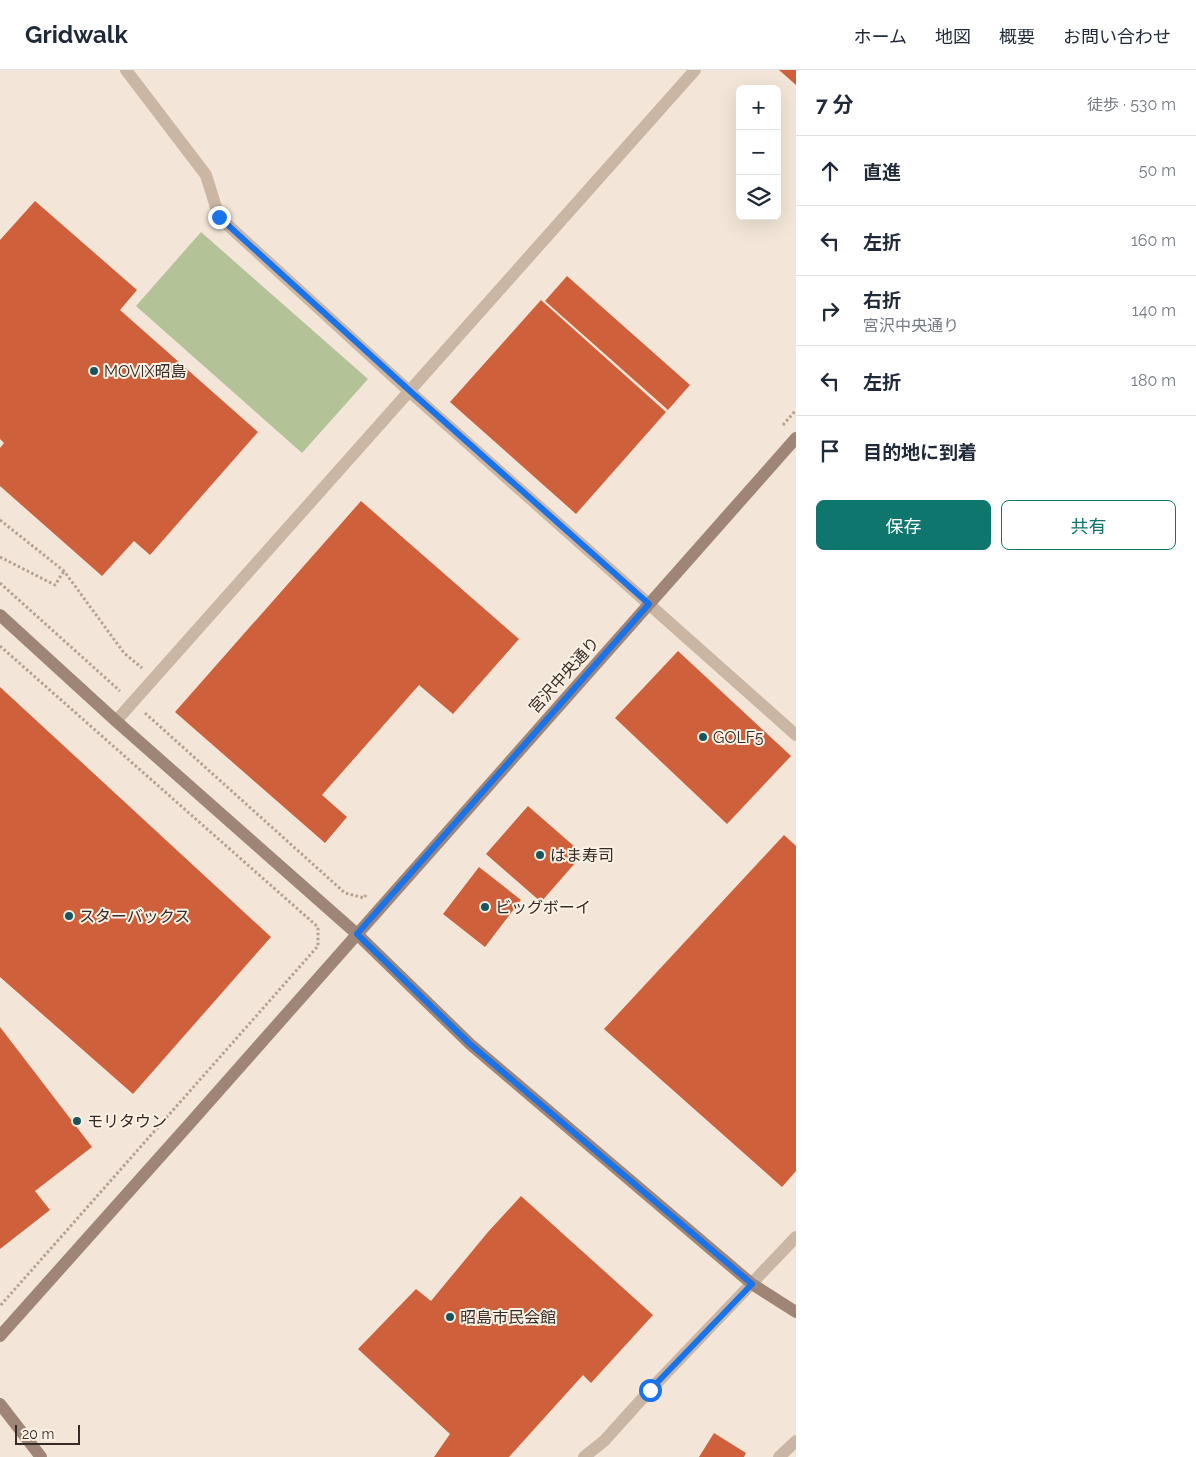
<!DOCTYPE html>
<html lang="ja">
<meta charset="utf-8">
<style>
body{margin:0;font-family:Raleway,"Noto Sans JP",sans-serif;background:#f2f2f3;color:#1f2937}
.controls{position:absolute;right:15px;top:15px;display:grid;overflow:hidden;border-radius:8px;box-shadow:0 5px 20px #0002}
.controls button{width:45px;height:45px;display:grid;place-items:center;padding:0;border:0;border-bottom:1px solid #e0e1e3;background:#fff;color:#1f2937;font:25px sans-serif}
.scale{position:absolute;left:15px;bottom:12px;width:65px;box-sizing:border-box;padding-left:5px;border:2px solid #362b26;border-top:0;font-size:14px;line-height:18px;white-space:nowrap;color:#362b26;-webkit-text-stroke:4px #faf1e4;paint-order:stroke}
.stop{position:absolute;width:15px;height:15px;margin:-11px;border:4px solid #1a73e8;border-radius:50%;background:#fff}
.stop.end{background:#1a73e8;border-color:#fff;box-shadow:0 1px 5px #0008}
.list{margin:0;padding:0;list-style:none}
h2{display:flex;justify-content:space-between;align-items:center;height:65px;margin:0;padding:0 20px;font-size:21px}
h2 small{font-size:16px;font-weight:400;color:#747a83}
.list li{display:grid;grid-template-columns:32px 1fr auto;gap:15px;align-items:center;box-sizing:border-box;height:70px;padding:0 20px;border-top:1px solid #e0e1e3}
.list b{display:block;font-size:19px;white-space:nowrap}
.list p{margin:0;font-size:16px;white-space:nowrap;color:#747a83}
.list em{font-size:16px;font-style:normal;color:#747a83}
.actions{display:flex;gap:10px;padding:15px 20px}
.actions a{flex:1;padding:11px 0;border:1px solid #0f766e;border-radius:8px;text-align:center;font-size:18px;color:#0f766e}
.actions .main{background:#0f766e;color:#fff}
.icon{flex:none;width:28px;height:28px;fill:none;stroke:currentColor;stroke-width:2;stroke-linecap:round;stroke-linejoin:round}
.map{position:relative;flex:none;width:796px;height:1387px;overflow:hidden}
header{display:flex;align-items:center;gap:30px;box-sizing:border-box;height:70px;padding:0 25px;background:#fff;border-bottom:1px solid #e0e1e3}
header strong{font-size:24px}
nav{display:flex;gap:28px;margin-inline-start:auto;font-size:18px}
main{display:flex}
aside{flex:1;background:#fff}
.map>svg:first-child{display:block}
.green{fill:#b3c297}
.building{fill:#ce603b}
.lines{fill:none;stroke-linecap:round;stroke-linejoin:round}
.path{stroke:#b7a08d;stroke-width:3;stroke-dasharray:2.5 2.5;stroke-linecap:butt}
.lane{stroke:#cbb6a3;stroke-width:12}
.street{stroke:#cbb6a3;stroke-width:12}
.secondary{stroke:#9f8575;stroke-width:12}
.route{stroke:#1a73e8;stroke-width:6}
.poi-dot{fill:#19555a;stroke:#faf1e4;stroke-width:2}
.labels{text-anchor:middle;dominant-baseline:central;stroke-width:4;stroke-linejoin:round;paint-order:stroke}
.poi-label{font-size:16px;fill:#362b26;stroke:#faf1e4;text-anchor:start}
.street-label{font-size:16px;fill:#362b26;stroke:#faf1e4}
</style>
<header>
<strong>Gridwalk</strong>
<nav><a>ホーム</a><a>地図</a><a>概要</a><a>お問い合わせ</a></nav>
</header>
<main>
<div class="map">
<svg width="796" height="1387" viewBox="0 0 796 1387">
<rect width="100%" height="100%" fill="#f3e6d8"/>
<path class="green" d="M201,162l167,147 -66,74 -166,-147z"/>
<path class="building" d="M779,0h17v15z
M35,131l102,89 -17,20 138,122 -108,123 -16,-14 -32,35 -102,-90v-38l4,-5 -4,-4v-199z
M567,206l123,109 -22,25 -123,-109z
M541,230l125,112 -90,102 -126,-112z
M361,431l158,138 -66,75 -34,-29 -97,110 25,22 -22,26 -150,-131z
M678,581l113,105 -64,68 -112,-106z
M0,617l271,250 -138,157 -133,-117z
M528,736l55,48 -42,48 -55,-48z
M784,765l12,11v325l-14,16 -178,-158z
M479,797l42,33 -36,47 -42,-33z
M0,957l92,120 -57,44 15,19 -50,39z
M521,1126l132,119 -62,68 -8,-8 -74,82h-75l16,-23 -92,-85 58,-60 15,12 57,-69z
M714,1363l32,20 -2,4h-45z"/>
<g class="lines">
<path class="path" d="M783,355l13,-15
M0,450l64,51 60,82 18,15
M0,487l55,28 9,-14
M0,513l120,108
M0,576l318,281v19l-318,360
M145,643l200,180 19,5 2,-3"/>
<path class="lane" d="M779,1387l17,-16"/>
<path class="street" d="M126,0l80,105 13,42 190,174 387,344
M116,651l579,-651
M584,1387l20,-16 46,-51 146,-153"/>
<path class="secondary" d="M0,545l116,106 241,213 113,110 282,240 44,28
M0,1266l192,-215 604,-683
M0,1334l41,53"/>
</g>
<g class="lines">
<path class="route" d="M219,147l191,174 239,213 -292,330 113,110 282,240 -102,106"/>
</g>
<g class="poi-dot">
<circle cx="94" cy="301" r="5"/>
<circle cx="703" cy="667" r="5"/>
<circle cx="540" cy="785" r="5"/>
<circle cx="485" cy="837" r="5"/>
<circle cx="69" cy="846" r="5"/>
<circle cx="77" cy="1051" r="5"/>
<circle cx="450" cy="1247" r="5"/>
</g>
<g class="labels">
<g class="poi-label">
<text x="104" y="301">MOVIX昭島</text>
<text x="713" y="667">GOLF5</text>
<text x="550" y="785">はま寿司</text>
<text x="495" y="837">ビッグボーイ</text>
<text x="79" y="846">スターバックス</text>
<text x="87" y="1051">モリタウン</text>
<text x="460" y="1247">昭島市民会館</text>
</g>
<g class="street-label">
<text transform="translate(564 605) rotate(-48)">宮沢中央通り</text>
</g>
</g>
</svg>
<div class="controls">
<button>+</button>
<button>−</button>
<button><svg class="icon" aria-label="layers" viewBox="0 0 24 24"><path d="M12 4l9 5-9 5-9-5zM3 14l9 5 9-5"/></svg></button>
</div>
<div class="scale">20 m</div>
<div class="stop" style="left:650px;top:1320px"></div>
<div class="stop end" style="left:219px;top:147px"></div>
</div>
<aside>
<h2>7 分<small>徒歩 · 530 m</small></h2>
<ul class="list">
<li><svg class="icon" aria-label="ahead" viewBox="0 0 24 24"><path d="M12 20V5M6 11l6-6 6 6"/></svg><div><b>直進</b></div><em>50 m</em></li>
<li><svg class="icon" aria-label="left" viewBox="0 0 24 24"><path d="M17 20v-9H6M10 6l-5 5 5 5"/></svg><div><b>左折</b></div><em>160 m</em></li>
<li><svg class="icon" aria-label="right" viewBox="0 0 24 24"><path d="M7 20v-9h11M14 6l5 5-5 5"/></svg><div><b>右折</b><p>宮沢中央通り</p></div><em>140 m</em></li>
<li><svg class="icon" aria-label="left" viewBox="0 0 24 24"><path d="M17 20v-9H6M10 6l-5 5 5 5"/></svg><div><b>左折</b></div><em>180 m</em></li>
<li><svg class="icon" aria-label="arrive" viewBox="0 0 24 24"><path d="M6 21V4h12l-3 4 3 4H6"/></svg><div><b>目的地に到着</b></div></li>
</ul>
<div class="actions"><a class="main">保存</a><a>共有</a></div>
</aside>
</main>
